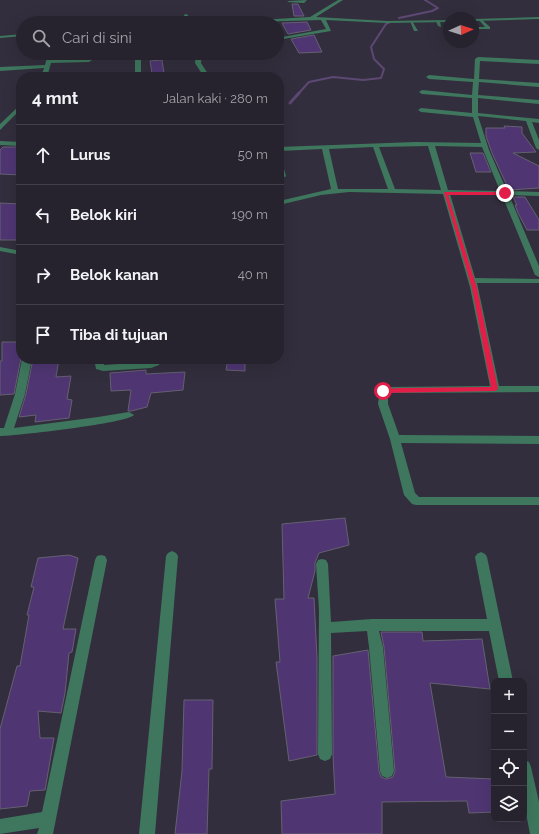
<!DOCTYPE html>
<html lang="id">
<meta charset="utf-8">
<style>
body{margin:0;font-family:Raleway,sans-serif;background:#322f3a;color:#f1f3f6}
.controls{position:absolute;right:12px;bottom:12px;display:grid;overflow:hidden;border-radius:8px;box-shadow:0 4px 16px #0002}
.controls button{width:36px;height:36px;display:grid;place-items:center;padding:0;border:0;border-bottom:1px solid #423f4a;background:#26222e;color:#f1f3f6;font:20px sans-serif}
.compass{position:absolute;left:443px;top:12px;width:36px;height:36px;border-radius:50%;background:#26222e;box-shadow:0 4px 16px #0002;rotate:87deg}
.stop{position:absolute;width:12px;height:12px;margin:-9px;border:3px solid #e11d48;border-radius:50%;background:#fff}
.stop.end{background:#e11d48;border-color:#fff;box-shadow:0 1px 4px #0008}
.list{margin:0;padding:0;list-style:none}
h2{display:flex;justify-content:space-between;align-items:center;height:52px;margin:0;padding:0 16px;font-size:17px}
h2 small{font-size:13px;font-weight:400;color:#a4a4aa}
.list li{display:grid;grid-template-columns:26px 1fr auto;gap:12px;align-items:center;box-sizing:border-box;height:60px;padding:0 16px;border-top:1px solid #423f4a}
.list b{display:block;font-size:15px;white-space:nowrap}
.list em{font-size:13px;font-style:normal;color:#a4a4aa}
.icon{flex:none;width:22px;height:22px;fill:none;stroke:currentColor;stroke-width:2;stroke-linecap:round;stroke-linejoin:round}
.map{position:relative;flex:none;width:539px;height:834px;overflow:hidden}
.search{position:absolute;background:#26222e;box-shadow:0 4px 16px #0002;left:16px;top:16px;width:268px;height:44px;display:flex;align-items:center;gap:10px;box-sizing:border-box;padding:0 14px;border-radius:22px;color:#a4a4aa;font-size:15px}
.panel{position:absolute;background:#26222e;box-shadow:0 4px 16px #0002;left:16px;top:72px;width:268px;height:292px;border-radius:16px}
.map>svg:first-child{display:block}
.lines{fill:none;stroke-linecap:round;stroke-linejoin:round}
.stream-far1{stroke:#5d4873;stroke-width:2}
.stream{stroke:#5d4873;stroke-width:3}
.building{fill:#4f3673;stroke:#656071}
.service{fill:#3e775e;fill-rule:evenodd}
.minor{fill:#3e775e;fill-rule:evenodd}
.route{fill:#e11d48}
</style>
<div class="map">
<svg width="539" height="834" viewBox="0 0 539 834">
<rect width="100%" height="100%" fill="#332e3d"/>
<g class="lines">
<path class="stream-far1" d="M399,18l33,-7 6,-3 -13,-8
M298,94l11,-12 24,-5 30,3 18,-2 3,-9 -10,-10 -3,-12 15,-23 4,-2"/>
<path class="stream" d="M290,103l9,-10"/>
</g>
<path class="building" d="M292,4h6l6,12h-10z
M307,22l4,8 -23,4 -6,-11z
M314,35l8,17 -23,1 -8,-14z
M162,60l2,13h-12l-2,-12z
M504,126l18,1v6l14,19 -23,1 26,13v22l-30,2 -17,-37 -6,-17v-8h19z
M3,147h18v28l-21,-1v-24z
M470,153h13l8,19h-15z
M513,197h12l14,23v10h-12l-9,-17 -3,-8h2z
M0,203l21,1v36h-21z
M2,342h19v16l-7,36 -14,1v-34h2z
M33,359h26l-3,18 15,-1 -4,23 5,1 -3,18 -34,4 1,-7 -17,2 7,-23z
M228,359h17v12l-19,-1z
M146,370v4l39,-2 -2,18 -32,3 -4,14 -16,4h-3l3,-21 -20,1 -1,-18z
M345,518l4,27 -30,8 -4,10v8l-7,27h6l3,60v97l-28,6 -13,-99h4l-5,-63h9l-2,-75z
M69,555l9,3 -15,71h13l-4,23 -3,1 -4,40 -4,20 -23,-2 2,27h14l-9,52 -15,1 -3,15 -27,3v-80l17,-63h3l9,-51h-2l7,-28h-3l7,-29z
M381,632h41l1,9 59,-2 8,50 -60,-6 16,94 48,2v33l-25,1 -2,-12 -85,1v32h-100l-1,-33 54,-7 -2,-38v-100l35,-6 11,121 2,6 5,2 7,-2 2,-6 -11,-124z
M184,700h29l-1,69h-3l-2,65h-32l7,-63z"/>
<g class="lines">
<path class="service" d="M481,19l9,8v2h-15l2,-2h8l-6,-7z
M438,20l2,1 1,6 -3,-1 -2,-5z
M410,21h2l6,10h-4z"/>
<path class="minor" d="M307,0l-3,3 -17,-1 2,-1z
M338,0h5l-27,17 71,4 62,-1v2l-62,1 -61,-3 5,11 -54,9v-2l49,-9 -5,-9 -99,3 2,-1 86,-5z
M186,14l2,1 1,8h-4l-1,-8z
M539,17v2l-66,2v-2z
M23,34v2l-23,2v-2z
M48,53h6l-3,7 38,-2 3,2 -3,2 -38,1 -4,14h-6l3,-9 -44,3v-4l45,-2z
M135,53h6v24h-6z
M196,53h6l-1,10 9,14h-6l-9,-14z
M478,57l61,3v4l-59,-3 -1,18 60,4v4l-60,-5 -1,13 61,5v4l-61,-6v15l61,6v4l-7,-1 7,18v10l-3,-2 -10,-27 -48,-5 11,34 18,41 32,1v4l-30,-1 30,71v11l-4,-2 -33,-80 -52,-1 25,84 64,1v4h-62l22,103h40v6l-151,1v11l11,31 140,1v8l-138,-1 14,50 4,4h120v8h-123l-4,-1 -8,-9 -14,-56 -12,-35 2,-15 8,-2 102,-1 -20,-99 -27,-93 -94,-2 -28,3 -42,10v-4l52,-12 -9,-40 -43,2v-4l136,-5 66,1 -8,-26 -52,-5 -3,-2 3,-2 51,5v-15l-50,-4 -3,-2 3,-2 50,5 1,-13 -44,-3 -3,-2 3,-2 45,4 1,-20zM428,146l13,44 -46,-1 -16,-42zM435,146l47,1 18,44 -52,-1zM373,147l15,42h-50l-9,-40z
M21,104v5l-21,21v-6z
M0,141l21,1v4l-21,-1z
M279,160l3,2 4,14 -1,1 -5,-1z
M0,247l21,4v4l-21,-4z
M22,359h10l-7,35 -11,34 84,-11 31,-5 5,3c-6,8 -118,21 -134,21v-8h4l11,-34z
M94,359h10v6l46,-3 2,-3h10l-3,6 -8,3 -48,3 -7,-2z
M172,551l4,2 2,3 -23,278h-16l27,-278 2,-3z
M481,552l4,2 2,3 26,124h-14l-10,-50h-110l4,16 11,124 -2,5 -5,2 -5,-2 -2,-5 -11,-124 -2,-16 -36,2 1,121 -2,5 -5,2 -5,-2 -2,-5 1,-144 -3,-46 2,-4 4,-1 4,1 2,4 3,58 41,-3h115l-12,-62 2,-3z
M101,555l4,1 2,4 -54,274h-16l2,-6 -39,6v-15l42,-7 53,-252 2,-4z
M524,760l5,2 2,5 8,35v32h-9l-6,-31z"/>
</g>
<path class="route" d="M444,192h61l2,1 -2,2h-57l29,93 21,101 -3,2 -114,2v-3l17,-2 93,-1 -19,-99z"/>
</svg>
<div class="controls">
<button>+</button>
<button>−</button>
<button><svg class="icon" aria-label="locate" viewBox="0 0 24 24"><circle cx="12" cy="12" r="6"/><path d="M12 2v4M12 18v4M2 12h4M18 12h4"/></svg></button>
<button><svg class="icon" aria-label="layers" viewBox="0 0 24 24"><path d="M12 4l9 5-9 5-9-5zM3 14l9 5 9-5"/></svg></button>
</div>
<svg class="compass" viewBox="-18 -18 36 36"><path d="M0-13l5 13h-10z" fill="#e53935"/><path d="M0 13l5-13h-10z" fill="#a4a4aa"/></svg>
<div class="stop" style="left:383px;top:391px"></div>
<div class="stop end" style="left:505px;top:193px"></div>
<div class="search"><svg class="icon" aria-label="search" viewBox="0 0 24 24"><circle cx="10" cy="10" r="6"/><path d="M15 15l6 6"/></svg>Cari di sini</div>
<section class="panel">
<h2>4 mnt<small>Jalan kaki · 280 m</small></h2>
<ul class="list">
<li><svg class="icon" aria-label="ahead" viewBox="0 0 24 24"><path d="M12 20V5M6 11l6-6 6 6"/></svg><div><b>Lurus</b></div><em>50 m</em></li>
<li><svg class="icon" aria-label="left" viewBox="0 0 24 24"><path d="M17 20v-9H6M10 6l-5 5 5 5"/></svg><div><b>Belok kiri</b></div><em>190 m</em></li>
<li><svg class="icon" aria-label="right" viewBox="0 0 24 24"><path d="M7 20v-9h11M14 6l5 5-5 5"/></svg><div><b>Belok kanan</b></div><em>40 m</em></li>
<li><svg class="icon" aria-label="arrive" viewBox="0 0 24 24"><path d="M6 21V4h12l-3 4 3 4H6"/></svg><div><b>Tiba di tujuan</b></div></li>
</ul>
</section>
</div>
